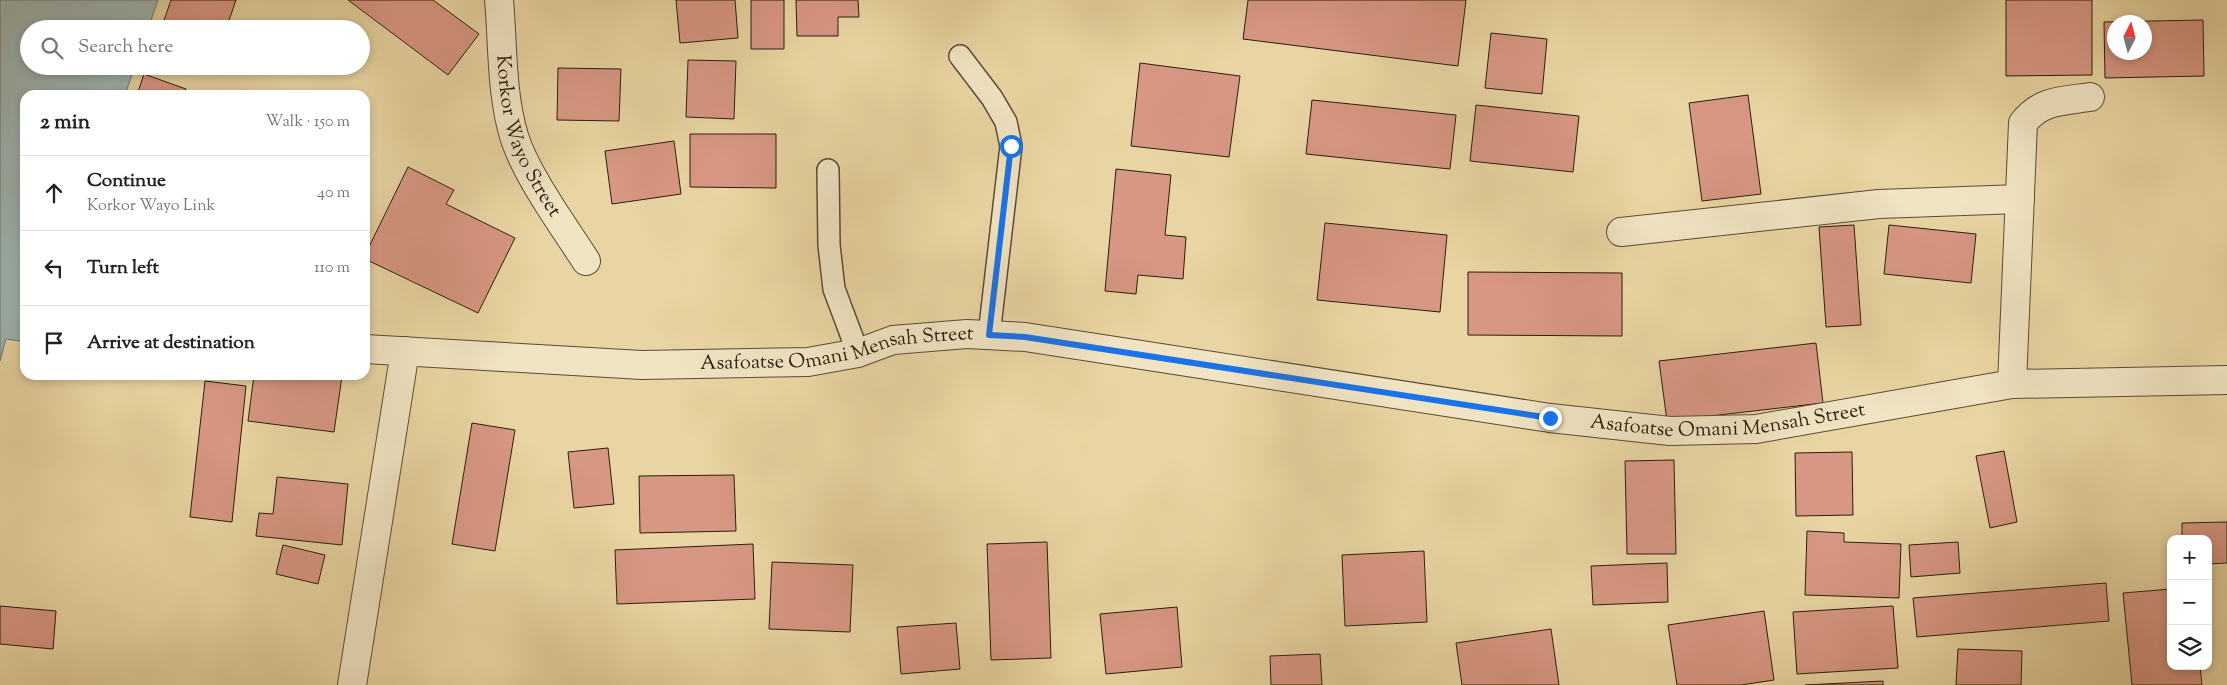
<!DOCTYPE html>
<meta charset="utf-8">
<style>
body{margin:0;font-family:"Sorts Mill Goudy",serif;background:#f6f6f6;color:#222}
.controls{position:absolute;right:15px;bottom:15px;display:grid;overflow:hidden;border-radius:10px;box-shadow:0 2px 8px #0003}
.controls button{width:45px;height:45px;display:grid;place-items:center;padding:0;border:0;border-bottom:1px solid #e0e0e0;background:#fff;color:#222;font:25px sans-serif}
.compass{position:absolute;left:2107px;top:15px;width:45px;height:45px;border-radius:50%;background:#fff;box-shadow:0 2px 8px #0003;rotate:6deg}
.stop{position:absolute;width:15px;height:15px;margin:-11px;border:4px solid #1a73e8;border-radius:50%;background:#fff}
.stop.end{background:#1a73e8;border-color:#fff;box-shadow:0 1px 5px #0008}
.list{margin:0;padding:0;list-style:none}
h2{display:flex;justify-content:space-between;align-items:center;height:65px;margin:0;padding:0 20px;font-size:21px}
h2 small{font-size:16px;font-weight:400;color:#767676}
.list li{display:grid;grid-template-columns:32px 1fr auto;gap:15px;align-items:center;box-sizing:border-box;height:75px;padding:0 20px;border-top:1px solid #e0e0e0}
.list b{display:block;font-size:19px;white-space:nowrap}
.list p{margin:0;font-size:16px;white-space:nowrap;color:#767676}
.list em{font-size:16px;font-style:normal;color:#767676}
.icon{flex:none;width:28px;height:28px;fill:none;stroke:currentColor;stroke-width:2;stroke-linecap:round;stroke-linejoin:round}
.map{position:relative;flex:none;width:2227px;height:685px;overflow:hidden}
.search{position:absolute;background:#fff;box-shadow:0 2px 8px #0003;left:20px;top:20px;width:350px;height:55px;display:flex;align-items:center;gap:12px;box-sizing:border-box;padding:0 18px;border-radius:28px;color:#767676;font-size:19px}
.panel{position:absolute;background:#fff;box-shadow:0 2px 8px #0003;left:20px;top:90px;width:350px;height:290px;border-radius:15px}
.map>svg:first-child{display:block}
.water{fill:#9db5b2;stroke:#6f7971}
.building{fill:#d89783;stroke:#2a1e0f;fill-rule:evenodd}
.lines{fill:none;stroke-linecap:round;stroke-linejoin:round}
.service-casing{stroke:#5a4c34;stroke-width:24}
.minor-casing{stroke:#5a4c34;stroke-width:30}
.service{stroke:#f1e4c3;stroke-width:21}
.minor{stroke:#f1e4c3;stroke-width:28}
.route{stroke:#1a73e8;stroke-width:6}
.labels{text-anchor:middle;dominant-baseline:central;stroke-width:4;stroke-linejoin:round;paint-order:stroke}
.street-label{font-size:20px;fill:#2a1e0f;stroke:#f1e4c3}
</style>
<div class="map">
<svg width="2227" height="685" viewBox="0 0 2227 685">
<rect width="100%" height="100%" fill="#e9d5a3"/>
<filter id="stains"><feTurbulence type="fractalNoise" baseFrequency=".004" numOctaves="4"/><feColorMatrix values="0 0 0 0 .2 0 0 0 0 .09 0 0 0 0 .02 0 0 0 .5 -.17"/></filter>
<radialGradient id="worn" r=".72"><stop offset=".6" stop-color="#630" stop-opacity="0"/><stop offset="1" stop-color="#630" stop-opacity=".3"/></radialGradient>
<path class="water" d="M0,0h158l-10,29h-119v37h106l-10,29h-100v247l-19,-3 -6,22z"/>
<path class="building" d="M171,0h65l-10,29h-65z
M348,0h85l46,34 -31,41z
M676,0h59l3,38 -58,5z
M751,0h33v49h-33z
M796,0h62l1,17h-21v19h-41z
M1248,0h218l-8,66 -215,-27z
M2006,0h86v75l-86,1z
M2203,20l1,56 -99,2 -1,-56zM2114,22h30v30h-30z
M1491,33l56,6 -5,55 -57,-6z
M688,60l48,1 -2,58 -48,-2z
M1140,63l100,13 -11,81 -98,-11z
M558,68l63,1 -2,52 -62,-1z
M144,74l42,15 -2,6h-47z
M1748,95l13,99 -59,7 -13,-98z
M1312,100l144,15 -6,54 -144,-15z
M1476,105l103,11 -6,56 -103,-11z
M690,134h86v54l-86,-1z
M674,141l7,53 -69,10 -7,-53z
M408,167l46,23 -8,14 69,34 -37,75 -113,-54v-4z
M1116,169l55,6 -6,60 21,2 -3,42 -45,-4 -2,19 -31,-3z
M1325,223l122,12 -7,77 -123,-12z
M1854,225l7,100 -35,2 -7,-100z
M1889,225l87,9 -5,49 -87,-9z
M1468,272l154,1v63l-154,-1z
M1816,343l7,60 -156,18 -8,-60z
M254,375l88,1 -8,56 -86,-11z
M205,381l41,5 -14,136 -42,-5z
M472,423l43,7 -20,121 -43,-7z
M608,448l6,56 -40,4 -6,-56z
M2004,451l13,71 -27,6 -14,-72z
M1852,452l1,63 -57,1 -1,-63z
M1674,460l2,94h-49l-2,-93z
M734,475l2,56 -96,2 -1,-57z
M277,477l71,7 -6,61 -86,-9 3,-23 14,1z
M2227,522v41l-19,1v-25h-26v-16z
M1807,531l37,2v9l57,2 -2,54 -94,-3z
M1047,542l4,116 -60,2 -4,-116z
M1958,542l2,31 -49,4 -2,-32z
M753,544l2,55 -138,5 -2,-54z
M283,545l42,10 -7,29 -42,-10z
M1424,551l3,71 -82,4 -3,-71z
M772,562l81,3 -3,67 -81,-3z
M1667,563l1,39 -75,3 -2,-39z
M2106,583l3,38 -192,16 -4,-39z
M2171,589v77h29l2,19h-70l-9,-92z
M0,606l56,5 -3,38 -53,-5z
M1893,606l5,62 -101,6 -4,-62z
M1177,607l5,60 -76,7 -6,-60z
M1764,611l10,69 -33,5h-64l-9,-60z
M956,623l4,46 -59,5 -4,-47z
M1551,629l8,56h-97l-6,-42z
M1958,649l64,2 -1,34h-65z
M1320,654l2,31h-51l-1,-29z
M1883,681v4h-78z"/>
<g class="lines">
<defs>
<path id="service" d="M960,56l32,42 14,24 5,24 -22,189
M828,170l1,75 5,44 24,64"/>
<g id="minor">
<path id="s1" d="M499,0c4,44 2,93 15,136 12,39 49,89 72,125"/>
<path d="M1621,232l258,-28 141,-5"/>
<path id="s2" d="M365,349l277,16 166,-3 50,-9 35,-13 74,-6 58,3 525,81 120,13 86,-2 256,-45 215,-4"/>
<path d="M2012,384l11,-261c18,-23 39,-22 67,-26"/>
<path d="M352,685l53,-334"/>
</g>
</defs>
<use href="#service" class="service-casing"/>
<use href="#minor" class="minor-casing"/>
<use href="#service" class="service"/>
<use href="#minor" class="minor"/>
</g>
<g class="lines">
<path class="route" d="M1011,146l-22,189 36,2 525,81"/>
</g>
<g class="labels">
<g class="street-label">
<text stroke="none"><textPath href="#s1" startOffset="141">Korkor Wayo Street</textPath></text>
<text stroke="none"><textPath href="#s2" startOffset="474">Asafoatse Omani Mensah Street</textPath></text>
<text stroke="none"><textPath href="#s2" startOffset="1374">Asafoatse Omani Mensah Street</textPath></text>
</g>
</g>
<rect width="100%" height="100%" filter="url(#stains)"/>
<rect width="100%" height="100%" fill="url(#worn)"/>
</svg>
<div class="controls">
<button>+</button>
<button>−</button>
<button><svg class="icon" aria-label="layers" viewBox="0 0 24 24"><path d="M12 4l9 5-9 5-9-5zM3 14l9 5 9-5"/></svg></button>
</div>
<svg class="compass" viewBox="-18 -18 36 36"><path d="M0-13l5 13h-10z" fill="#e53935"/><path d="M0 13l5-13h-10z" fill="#767676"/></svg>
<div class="stop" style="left:1011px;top:146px"></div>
<div class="stop end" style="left:1550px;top:418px"></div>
<div class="search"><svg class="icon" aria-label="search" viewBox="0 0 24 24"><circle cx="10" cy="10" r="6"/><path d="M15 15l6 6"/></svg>Search here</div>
<section class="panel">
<h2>2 min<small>Walk · 150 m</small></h2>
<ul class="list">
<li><svg class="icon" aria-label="ahead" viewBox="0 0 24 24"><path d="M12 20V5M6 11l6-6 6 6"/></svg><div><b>Continue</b><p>Korkor Wayo Link</p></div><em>40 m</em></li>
<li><svg class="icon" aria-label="left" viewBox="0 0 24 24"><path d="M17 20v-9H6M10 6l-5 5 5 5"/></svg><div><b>Turn left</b></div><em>110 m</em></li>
<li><svg class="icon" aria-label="arrive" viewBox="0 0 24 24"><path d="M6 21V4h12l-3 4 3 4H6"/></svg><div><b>Arrive at destination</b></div></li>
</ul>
</section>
</div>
